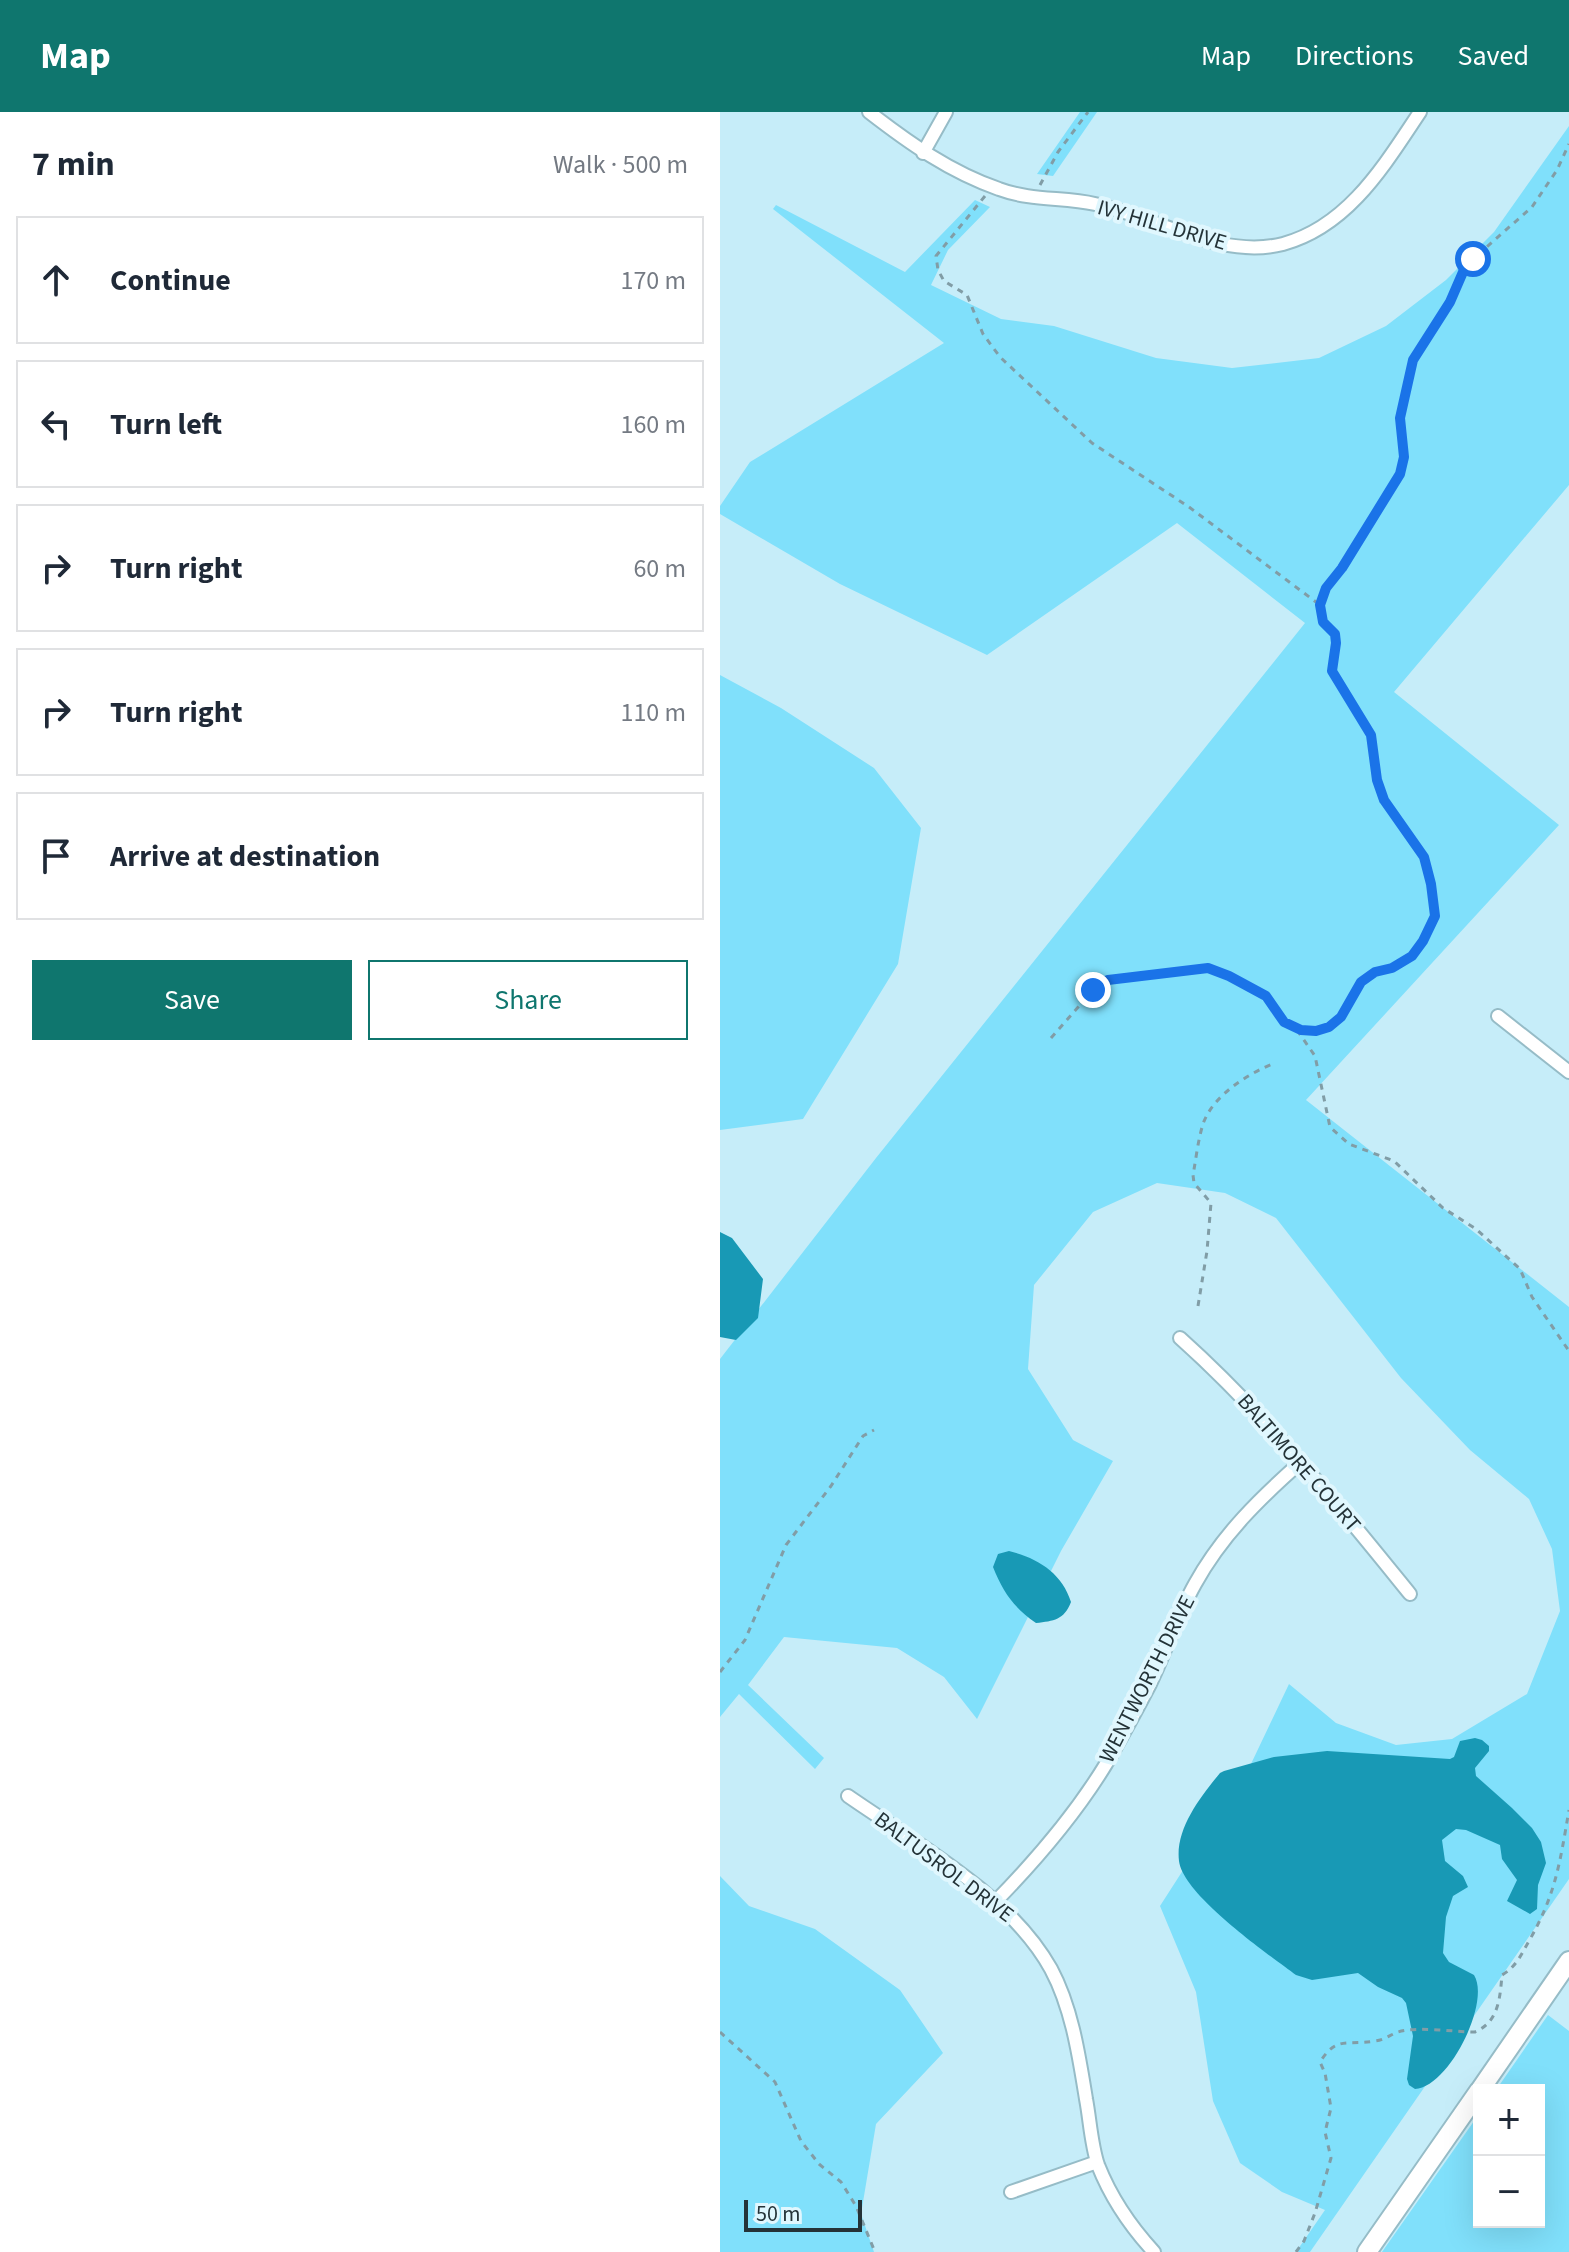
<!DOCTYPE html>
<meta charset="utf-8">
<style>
body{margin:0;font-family:"Source Sans 3",sans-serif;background:#f2f2f3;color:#1f2937}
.controls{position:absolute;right:24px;bottom:24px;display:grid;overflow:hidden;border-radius:0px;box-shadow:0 8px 32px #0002}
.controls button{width:72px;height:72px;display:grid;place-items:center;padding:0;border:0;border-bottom:2px solid #e0e1e3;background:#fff;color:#1f2937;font:40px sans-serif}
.scale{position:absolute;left:24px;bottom:20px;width:118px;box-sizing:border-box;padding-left:8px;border:4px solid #243338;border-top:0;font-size:22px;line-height:28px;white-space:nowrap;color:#243338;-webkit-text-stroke:6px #e0f7fe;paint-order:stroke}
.stop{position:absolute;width:24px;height:24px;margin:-18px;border:6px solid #1a73e8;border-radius:50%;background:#fff}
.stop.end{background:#1a73e8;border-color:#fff;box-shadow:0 2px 8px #0008}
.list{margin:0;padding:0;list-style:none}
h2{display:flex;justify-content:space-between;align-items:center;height:104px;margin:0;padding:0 32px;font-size:34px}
h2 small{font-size:26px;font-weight:400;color:#747a83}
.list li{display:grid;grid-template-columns:52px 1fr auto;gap:24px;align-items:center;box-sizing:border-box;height:128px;margin:0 16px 16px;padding:0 16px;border:2px solid #e0e1e3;border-radius:0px}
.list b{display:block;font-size:30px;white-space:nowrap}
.list em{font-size:26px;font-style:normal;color:#747a83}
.actions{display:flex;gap:16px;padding:24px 32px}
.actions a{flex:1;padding:18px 0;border:2px solid #0f766e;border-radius:0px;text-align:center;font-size:28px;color:#0f766e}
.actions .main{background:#0f766e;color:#fff}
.icon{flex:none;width:44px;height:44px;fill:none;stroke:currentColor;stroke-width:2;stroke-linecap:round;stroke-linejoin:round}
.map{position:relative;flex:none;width:849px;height:2140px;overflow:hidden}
header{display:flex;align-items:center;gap:48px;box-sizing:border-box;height:112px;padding:0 40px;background:#0f766e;color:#fff}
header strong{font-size:38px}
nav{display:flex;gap:44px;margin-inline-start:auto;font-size:28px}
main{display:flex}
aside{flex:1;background:#fff}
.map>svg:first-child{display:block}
.green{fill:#80e0fb}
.water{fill:#1899b5}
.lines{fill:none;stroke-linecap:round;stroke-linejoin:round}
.street-casing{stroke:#96bcc7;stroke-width:16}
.secondary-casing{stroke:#96bcc7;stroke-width:22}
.path{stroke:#819da6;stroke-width:3;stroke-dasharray:6 6;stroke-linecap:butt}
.street{stroke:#fff;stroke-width:12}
.secondary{stroke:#fff;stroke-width:18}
.route{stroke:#1a73e8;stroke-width:10}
.labels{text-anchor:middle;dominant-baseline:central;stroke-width:8;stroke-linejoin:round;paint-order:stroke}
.street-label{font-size:22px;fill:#243338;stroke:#e0f7fe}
</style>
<header>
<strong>Map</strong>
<nav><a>Map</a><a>Directions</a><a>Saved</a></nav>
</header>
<main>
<aside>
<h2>7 min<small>Walk · 500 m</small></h2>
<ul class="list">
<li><svg class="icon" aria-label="ahead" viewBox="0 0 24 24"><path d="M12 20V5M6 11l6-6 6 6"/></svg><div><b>Continue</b></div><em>170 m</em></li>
<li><svg class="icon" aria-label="left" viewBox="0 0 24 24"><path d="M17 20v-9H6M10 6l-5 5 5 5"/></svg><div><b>Turn left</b></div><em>160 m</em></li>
<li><svg class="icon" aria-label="right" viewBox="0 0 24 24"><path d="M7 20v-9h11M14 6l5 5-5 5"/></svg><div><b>Turn right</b></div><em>60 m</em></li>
<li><svg class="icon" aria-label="right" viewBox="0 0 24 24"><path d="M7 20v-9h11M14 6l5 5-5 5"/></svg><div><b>Turn right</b></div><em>110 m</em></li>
<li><svg class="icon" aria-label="arrive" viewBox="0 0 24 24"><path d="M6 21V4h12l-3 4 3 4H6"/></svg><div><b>Arrive at destination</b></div></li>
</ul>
<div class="actions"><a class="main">Save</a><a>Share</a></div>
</aside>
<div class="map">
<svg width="849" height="2140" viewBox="0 0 849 2140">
<rect width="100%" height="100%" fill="#c6edf9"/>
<path class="green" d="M360,0h17l-44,64 -16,-2z
M849,14v359l-175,207 165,133 -253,275 263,207v572l-259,373h-14l29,-42 -43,-18 -42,-29 -27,-62 -17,-109 -36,-86 90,-140 39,-82 47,39 60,22 56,-6 75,-45 33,-83 -8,-62 -23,-50 -59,-49 -69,-72 -125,-160 -51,-25 -68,-10 -64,29 -59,73 -6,84 45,71 40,21 -52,90 -84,168 -33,-42 -47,-29 -113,-11 -36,48 76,73 -9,11 -76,-75 -19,23v-358l156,-201 429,-535 -128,-100 -190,132 -147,-71 -120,-70v-8l30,-44 194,-119 -171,-134 3,-4 129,67 70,-72 15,7 -42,43 -17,35 70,34 53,7 102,32 76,10 87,-10 67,-32 60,-46 48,-48z
M0,563l61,33 93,60 47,60 -23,136 -95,155 -83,11z
M0,1764l29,30 66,23 85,61 43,63 -67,71 -15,90 13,38h-154z
M828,1903l21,16v221h-187l97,-138v108h60v-132h-43z"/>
<path class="water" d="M0,1120l12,6 31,41 -5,39 -22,22 -16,-3z
M289,1439c29,7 53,22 62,51 -7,18 -17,19 -35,21 -22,-15 -33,-31 -43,-56l5,-13z
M755,1626l7,2 7,6v5l-14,17 1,8 36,32 20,20 9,14 5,21 -8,22 -1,24 -7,5 -23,-13 10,-21 -15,-21 -2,-14 -34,-15 -10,-1 -14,11 3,21 18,15 5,11 -15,9 -7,21 -3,36 6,9 25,13c17,27 -25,112 -59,114l-6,-4 -2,-6 6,-43 -7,-33 -4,-5 -24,-11 -20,-14 -46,7 -16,-5c-28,-21 -113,-80 -117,-114 -4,-32 22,-65 41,-88l4,-2 50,-14 53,-6 123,8 4,-2 6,-16z"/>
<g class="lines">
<defs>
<path id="street" d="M149,0c40,31 81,60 130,77 32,12 64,8 96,15 60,12 124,56 188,40 66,-18 102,-80 137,-132
M203,41l23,-41
M778,904l71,56
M460,1226c86,77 157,166 230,256
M128,1684c69,48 162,99 203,173 21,39 28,87 35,130 4,21 5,45 12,66 13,33 32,61 56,87
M276,1789c42,-43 79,-86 110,-137 15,-26 30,-53 44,-80 16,-33 27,-68 45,-100 27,-49 65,-86 107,-123
M291,2080l86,-30"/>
<path id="secondary" d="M760,1978l89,-129
M647,2140l112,-161"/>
</defs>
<use href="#street" class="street-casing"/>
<use href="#secondary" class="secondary-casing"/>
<path class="path" d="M320,73l18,-33 30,-40
M265,84l-49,60 2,14 6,11 23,14 16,39 17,23 92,86 97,64 131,98
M577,918l18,26 15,71 19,17 45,17 49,47 33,21 44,40 12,28 37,54
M331,926l42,-48 15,-10 100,-12 21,8 37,20 18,26 17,8 15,1 13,-4 12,-10 20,-35 14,-10 17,-4 20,-12 11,-15 12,-25 -11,-59 -40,-57 -7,-20 -6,-45 -39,-64 4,-28 -1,-9 -12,-12 -3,-17 6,-17 16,-20 58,-94 4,-17 -4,-39 13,-58 37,-58 13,-30 10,-13 59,-52 25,-37 12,-26
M478,1194l9,-55 4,-48 -17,-20 -1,-8c3,-16 5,-35 10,-51 10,-29 46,-51 72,-61
M0,1560l25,-32 41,-95 45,-59 32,-50 11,-6
M0,1920l55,50 26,59 18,23 22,18 15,24 19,46
M576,2140l8,-11 11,-28 16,-55 -6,-26 6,-24 -6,-35 -5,-11c17,-27 27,-16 55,-21 9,-1 15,-6 23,-9 20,-6 55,0 77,0 24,-10 25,-35 27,-57 14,-8 19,-20 27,-34 27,-47 31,-79 40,-131"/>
<use href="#street" class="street"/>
<use href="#secondary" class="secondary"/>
</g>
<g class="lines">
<path class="route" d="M373,878l15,-10 100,-12 21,8 37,20 18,26 17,8 15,1 13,-4 12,-10 20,-35 14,-10 17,-4 20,-12 11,-15 12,-25 -4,-32 -7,-27 -40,-57 -7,-20 -6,-45 -39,-64 4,-28 -1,-9 -12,-12 -3,-17 6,-17 16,-20 58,-94 4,-17 -4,-39 13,-58 37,-58 13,-30 10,-13"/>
</g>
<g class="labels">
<g class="street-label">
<text transform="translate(442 113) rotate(16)">IVY HILL DRIVE</text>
<text transform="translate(579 1351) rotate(49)">BALTIMORE COURT</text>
<text transform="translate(427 1567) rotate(-63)">WENTWORTH DRIVE</text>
<text transform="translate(224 1755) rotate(37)">BALTUSROL DRIVE</text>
</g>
</g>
</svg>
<div class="controls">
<button>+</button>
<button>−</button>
</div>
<div class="scale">50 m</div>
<div class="stop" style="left:753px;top:147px"></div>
<div class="stop end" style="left:373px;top:878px"></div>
</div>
</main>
